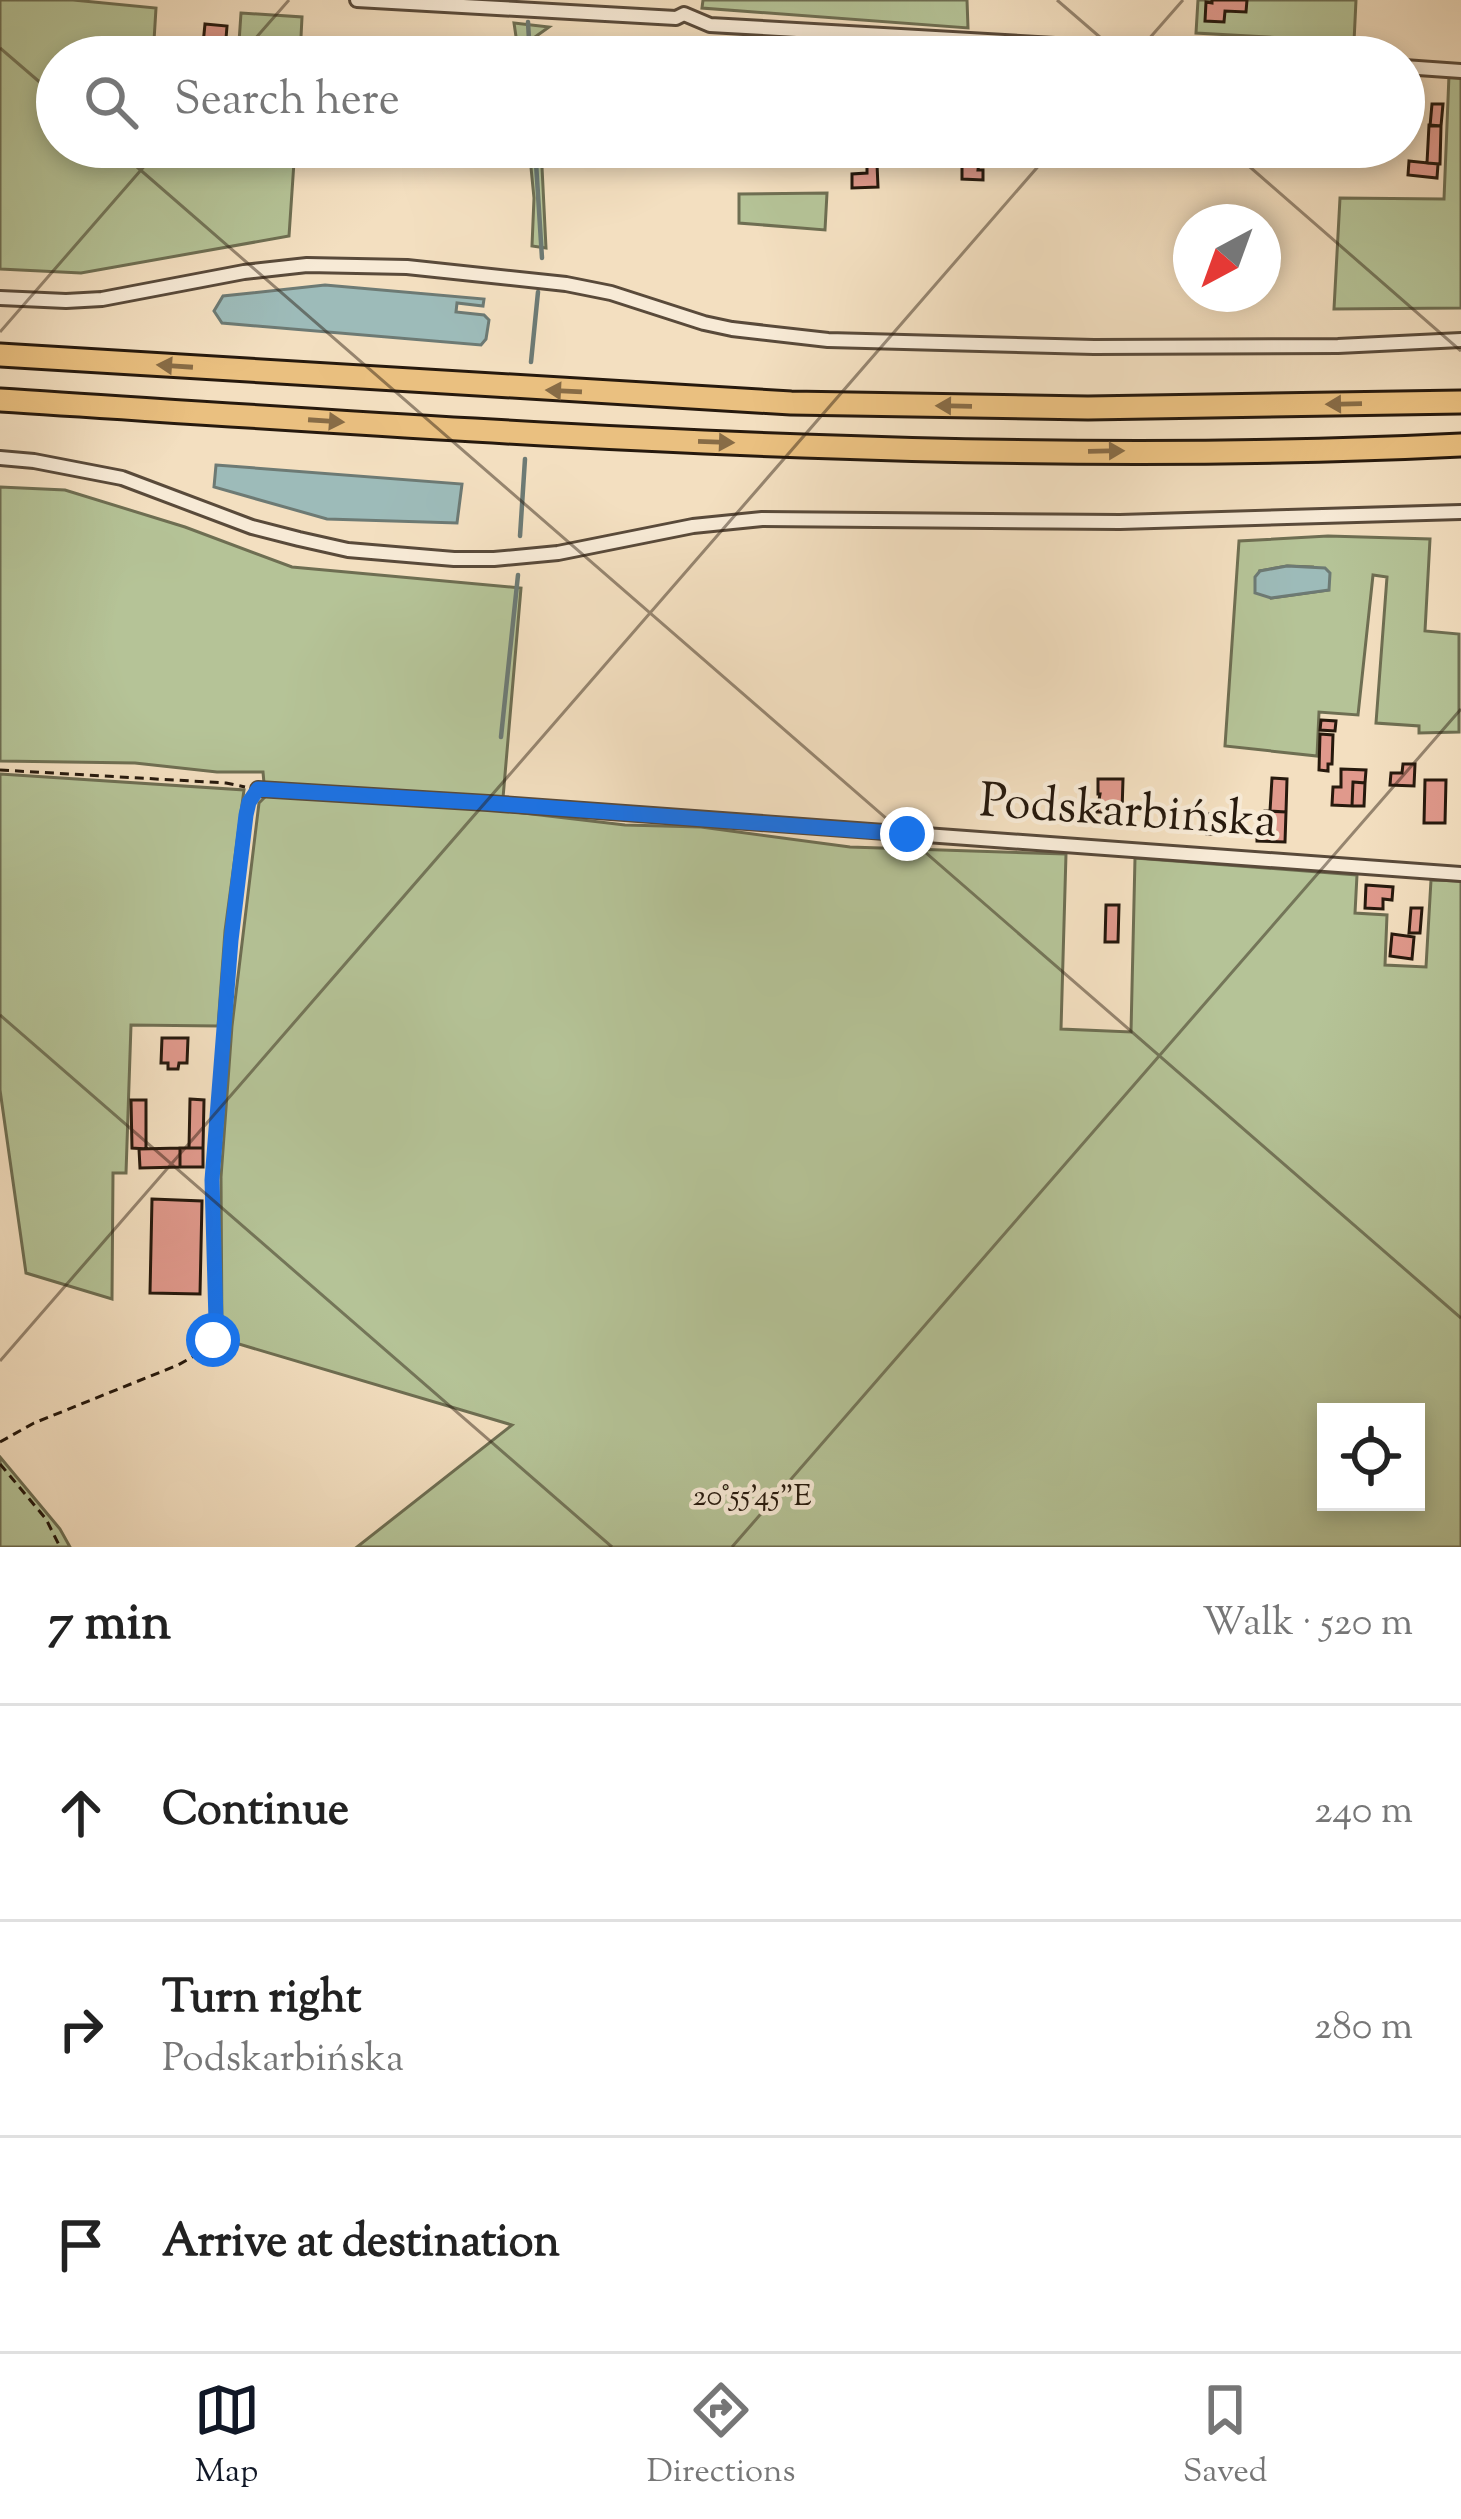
<!DOCTYPE html>
<meta charset="utf-8">
<style>
body{margin:0;font-family:"Sorts Mill Goudy",serif;background:#f6f6f6;color:#222}
.controls{position:absolute;right:36px;bottom:36px;display:grid;overflow:hidden;border-radius:0px;box-shadow:0 6px 18px #0003}
.controls button{width:108px;height:108px;display:grid;place-items:center;padding:0;border:0;border-bottom:3px solid #e0e0e0;background:#fff;color:#222;font:60px sans-serif}
.compass{position:absolute;left:1173px;top:204px;width:108px;height:108px;border-radius:50%;background:#fff;box-shadow:0 6px 18px #0003;rotate:221deg}
.stop{position:absolute;width:36px;height:36px;margin:-27px;border:9px solid #1a73e8;border-radius:50%;background:#fff}
.stop.end{background:#1a73e8;border-color:#fff;box-shadow:0 3px 12px #0008}
.list{margin:0;padding:0;list-style:none}
h2{display:flex;justify-content:space-between;align-items:center;height:156px;margin:0;padding:0 48px;font-size:51px}
h2 small{font-size:39px;font-weight:400;color:#767676}
.list li{display:grid;grid-template-columns:78px 1fr auto;gap:36px;align-items:center;box-sizing:border-box;height:216px;padding:0 48px;border-top:3px solid #e0e0e0}
.list b{display:block;font-size:45px;white-space:nowrap}
.list p{margin:0;font-size:39px;white-space:nowrap;color:#767676}
.list em{font-size:39px;font-style:normal;color:#767676}
.icon{flex:none;width:66px;height:66px;fill:none;stroke:currentColor;stroke-width:2;stroke-linecap:round;stroke-linejoin:round}
.map{position:relative;flex:none;width:1461px;height:1547px;overflow:hidden}
.search{position:absolute;background:#fff;box-shadow:0 6px 18px #0003;left:36px;right:36px;top:36px;height:132px;display:flex;align-items:center;gap:30px;box-sizing:border-box;padding:0 42px;border-radius:66px;color:#767676;font-size:45px}
.sheet{height:804px;background:#fff}
nav{display:flex;justify-content:space-around;align-items:center;box-sizing:border-box;height:168px;border-top:3px solid #e0e0e0;background:#fff;font-size:33px;color:#767676}
nav a{display:grid;justify-items:center;gap:6px}
nav .on{color:#111827}
.map>svg:first-child{display:block}
.green{fill:#b5c397;stroke:#6e6e52;stroke-width:3;fill-rule:evenodd}
.water{fill:#9dbbb9;stroke:#6d7a74;stroke-width:3}
.lines{fill:none;stroke-linecap:round;stroke-linejoin:round}
.stream{stroke:#6d7a74;stroke-width:4.5}
.building{fill:#e0998c;stroke:#26190d;stroke-width:3}
.service-casing{stroke:#594a3a;stroke-width:12}
.minor-casing{stroke:#594a3a;stroke-width:18}
.motorway-casing{stroke:#26190d;stroke-width:27}
.path{stroke:#26190d;stroke-width:3;stroke-dasharray:9 6;stroke-linecap:butt}
.service{stroke:#f7ead6;stroke-width:6}
.minor{stroke:#f7ead6;stroke-width:12}
.motorway{stroke:#eac080;stroke-width:21}
.oneway{fill:#886c46}
.route{stroke:#1a73e8;stroke-width:15}
.ticks{fill:none;stroke:#26190d;stroke-width:3;stroke-opacity:0.45}
.labels{text-anchor:middle;dominant-baseline:central;stroke-width:9;stroke-linejoin:round;paint-order:stroke}
.street-label{font-size:48px;fill:#26190d;stroke:#f7ead6}
.ticks-label{font-size:30px;text-anchor:middle;fill:#26190d;stroke:#f7ead6;stroke-width:9;stroke-linejoin:round;paint-order:stroke}
</style>
<div class="map">
<svg width="1461" height="1547" viewBox="0 0 1461 1547">
<rect width="100%" height="100%" fill="#f3dfc0"/>
<filter id="stains"><feTurbulence type="fractalNoise" baseFrequency=".00167" numOctaves="4"/><feColorMatrix values="0 0 0 0 .2 0 0 0 0 .09 0 0 0 0 .02 0 0 0 .5 -.17"/></filter>
<radialGradient id="worn" r=".72"><stop offset=".6" stop-color="#630" stop-opacity="0"/><stop offset="1" stop-color="#630" stop-opacity=".3"/></radialGradient>
<path class="green" d="M0,0h73l83,8 -3,49h-96v90h238l-6,89 -208,37 -81,-4z
M703,0h264l1,28 -266,-20z
M1198,0h158l-2,42 -158,-9z
M241,13l61,4 -2,40h-62z
M514,23l35,4 -14,10 1,20h-17z
M1449,75l12,1v232l-127,1 6,-111 104,1z
M529,147h12l5,101 -14,-2 2,-48z
M827,193l-2,37 -86,-7v-29z
M0,487l65,3 120,37 107,40 229,21 -18,210 -239,-15 -1,-11h-46l-82,-9 -135,-2z
M1328,536l102,3 -5,92 34,3v98l-40,1v-7l-43,-3 11,-146 -14,-2 -15,140 -39,-3 -2,44 -92,-10 14,-205zM1287,566l26,1 15,23 -57,8 -11,-27z
M0,774l244,16 -19,141 -7,95 -87,-1 -5,148h-13l-1,126 -86,-26 -26,-183z
M268,794l205,13 152,18 76,2 149,20 216,7 -5,175 70,3 4,-174 222,17 -2,38 32,2 -2,50 41,2 5,-87 30,1v666h-1104l155,-122 -290,-86 -1,-162 11,-151 27,-223zM1326,1412h90v90h-90z
M0,1457l60,72 10,18h-70z"/>
<path class="water" d="M325,285l159,14 -1,7 -26,-3 -1,9 28,3 5,5 -3,19 -5,6 -259,-22 -8,-12 9,-15z
M216,465l246,19 -5,39 -130,-4 -113,-32z
M1287,566l38,2 5,5 -1,17 -58,8 -16,-5v-16l5,-6z"/>
<g class="lines">
<path class="stream" d="M528,22l2,35
M535,147l7,111
M531,362l7,-70
M520,536l5,-77
M501,737l17,-162"/>
</g>
<path class="building" d="M1212,0h35l-1,12 -21,-1 -1,11 -19,-1 1,-19 6,1z
M205,24l22,2 -2,25 -12,-1 1,-6h-11z
M775,48l22,1v8h-22z
M704,50h29v7h-28z
M1404,92l16,1 -1,18 -6,-1v6l-9,-1z
M1432,104h11l-2,22h-11z
M1429,125l12,1 -1,38 -13,-1z
M964,147l21,2 -1,12 -21,-1z
M1030,147h12v18h-12z
M962,160l17,1 -1,9h5v10l-21,-1z
M1409,161l29,3 -1,14 -29,-3z
M867,164h10l1,23 -26,1v-14l15,-1z
M1321,720l15,1 -1,10 -15,-1z
M1320,734l13,1 -1,29h-4v7l-9,-1z
M1403,764h12l-1,22 -24,-1 1,-12h11z
M1341,769l25,1 -1,13 -12,-1 -1,24 -20,-1 1,-18h8z
M1272,778l15,1 -1,33 -16,-1z
M1098,779h25l-1,33h-25l3,-18h-2z
M1425,780h21l-1,43h-21z
M1353,782l12,1 -1,23h-12z
M1265,811l21,1 -1,30 -28,-1v-16h7z
M1207,814h11v20h-11z
M1366,885l27,2 -1,13 -9,-1v10l-18,-1z
M1106,905h13l-1,37h-13z
M1411,908h11l-2,25h-11z
M1392,934l22,3 -2,22 -22,-3z
M162,1038h26l-1,25h-8l-1,6h-10v-6h-7z
M190,1099l14,1 -1,48h-14z
M131,1100h15v49l-14,-1z
M180,1148h23v19h-23z
M180,1148v19l-40,1 -1,-19z
M152,1199l50,2 -2,93 -50,-1z"/>
<g class="lines">
<defs>
<path id="service" d="M212,1180l19,-239 15,-126 3,-12 9,-14"/>
<path id="minor" d="M357,0l319,18 8,-4 26,11 555,32
M1404,67l57,4
M0,298l66,3 36,-2 142,-27 63,-7 100,2 159,17 45,9 93,30 28,6 96,11 266,7 244,-1 123,-6
M0,458l34,3 88,17 130,49 47,12 49,11 106,9h40l64,-6 135,-27 69,-7 358,3 341,-10
M258,789l230,14 973,71"/>
<path id="motorway" d="M0,355l791,48 297,5 373,-6
M0,400c486,31 974,69 1461,45"/>
</defs>
<use href="#service" class="service-casing"/>
<use href="#minor" class="minor-casing"/>
<use href="#motorway" class="motorway-casing"/>
<path class="path" d="M0,770l226,13 19,4
M0,1442l34,-19 144,-58 32,-18 6,-26 -4,-130
M0,1464l46,55 14,28"/>
<use href="#service" class="service"/>
<use href="#minor" class="minor"/>
<use href="#motorway" class="motorway"/>
</g>
<defs><path id="oneway-solid" d="M-6-.8H1V-3.2L6.5 0L1 3.2V.8H-6Z" transform="scale(3)"/></defs>
<g class="oneway">
<use href="#oneway-solid" transform="translate(175 366) rotate(-176)"/>
<use href="#oneway-solid" transform="translate(564 391) rotate(-177)"/>
<use href="#oneway-solid" transform="translate(1344 404) rotate(179)"/>
<use href="#oneway-solid" transform="translate(954 406) rotate(-179)"/>
<use href="#oneway-solid" transform="translate(326 421) rotate(4)"/>
<use href="#oneway-solid" transform="translate(716 442) rotate(2)"/>
<use href="#oneway-solid" transform="translate(1106 451) rotate(-1)"/>
</g>
<g class="lines">
<path class="route" d="M213,1340l3,-19 -4,-141 19,-240 15,-125 3,-13 9,-13 230,14 419,31"/>
</g>
<path class="ticks" d="M1057,0l66,57M0,48l57,49M239,57l50,-57M1133,57l50,-57M114,147l1347,1171M1227,147l234,204M0,332l161,-185M0,1015l612,532M0,1361l1055,-1214M732,1547l729,-838"/>
<g class="labels">
<g class="street-label">
<text transform="translate(1128 814) rotate(4)">Podskarbińska</text>
</g>
</g>
<g class="ticks-label">
<text x="752" y="1505">20°55'45"E</text>
</g>
<rect width="100%" height="100%" filter="url(#stains)"/>
<rect width="100%" height="100%" fill="url(#worn)"/>
</svg>
<div class="controls">
<button><svg class="icon" aria-label="locate" viewBox="0 0 24 24"><circle cx="12" cy="12" r="6"/><path d="M12 2v4M12 18v4M2 12h4M18 12h4"/></svg></button>
</div>
<svg class="compass" viewBox="-18 -18 36 36"><path d="M0-13l5 13h-10z" fill="#e53935"/><path d="M0 13l5-13h-10z" fill="#767676"/></svg>
<div class="stop" style="left:213px;top:1340px"></div>
<div class="stop end" style="left:907px;top:834px"></div>
<div class="search"><svg class="icon" aria-label="search" viewBox="0 0 24 24"><circle cx="10" cy="10" r="6"/><path d="M15 15l6 6"/></svg>Search here</div>
</div>
<section class="sheet">
<h2>7 min<small>Walk · 520 m</small></h2>
<ul class="list">
<li><svg class="icon" aria-label="ahead" viewBox="0 0 24 24"><path d="M12 20V5M6 11l6-6 6 6"/></svg><div><b>Continue</b></div><em>240 m</em></li>
<li><svg class="icon" aria-label="right" viewBox="0 0 24 24"><path d="M7 20v-9h11M14 6l5 5-5 5"/></svg><div><b>Turn right</b><p>Podskarbińska</p></div><em>280 m</em></li>
<li><svg class="icon" aria-label="arrive" viewBox="0 0 24 24"><path d="M6 21V4h12l-3 4 3 4H6"/></svg><div><b>Arrive at destination</b></div></li>
</ul>
</section>
<nav>
<a class="on"><svg class="icon" aria-label="map" viewBox="0 0 24 24"><path d="M3 6l6-2 6 2 6-2v14l-6 2-6-2-6 2zM9 4v14M15 6v14"/></svg>Map</a>
<a><svg class="icon" aria-label="directions" viewBox="0 0 24 24"><path d="M12 3l9 9-9 9-9-9zM9 14v-3h6M13 9l2 2-2 2"/></svg>Directions</a>
<a><svg class="icon" aria-label="saved" viewBox="0 0 24 24"><path d="M7 4h10v16l-5-4-5 4z"/></svg>Saved</a>
</nav>
